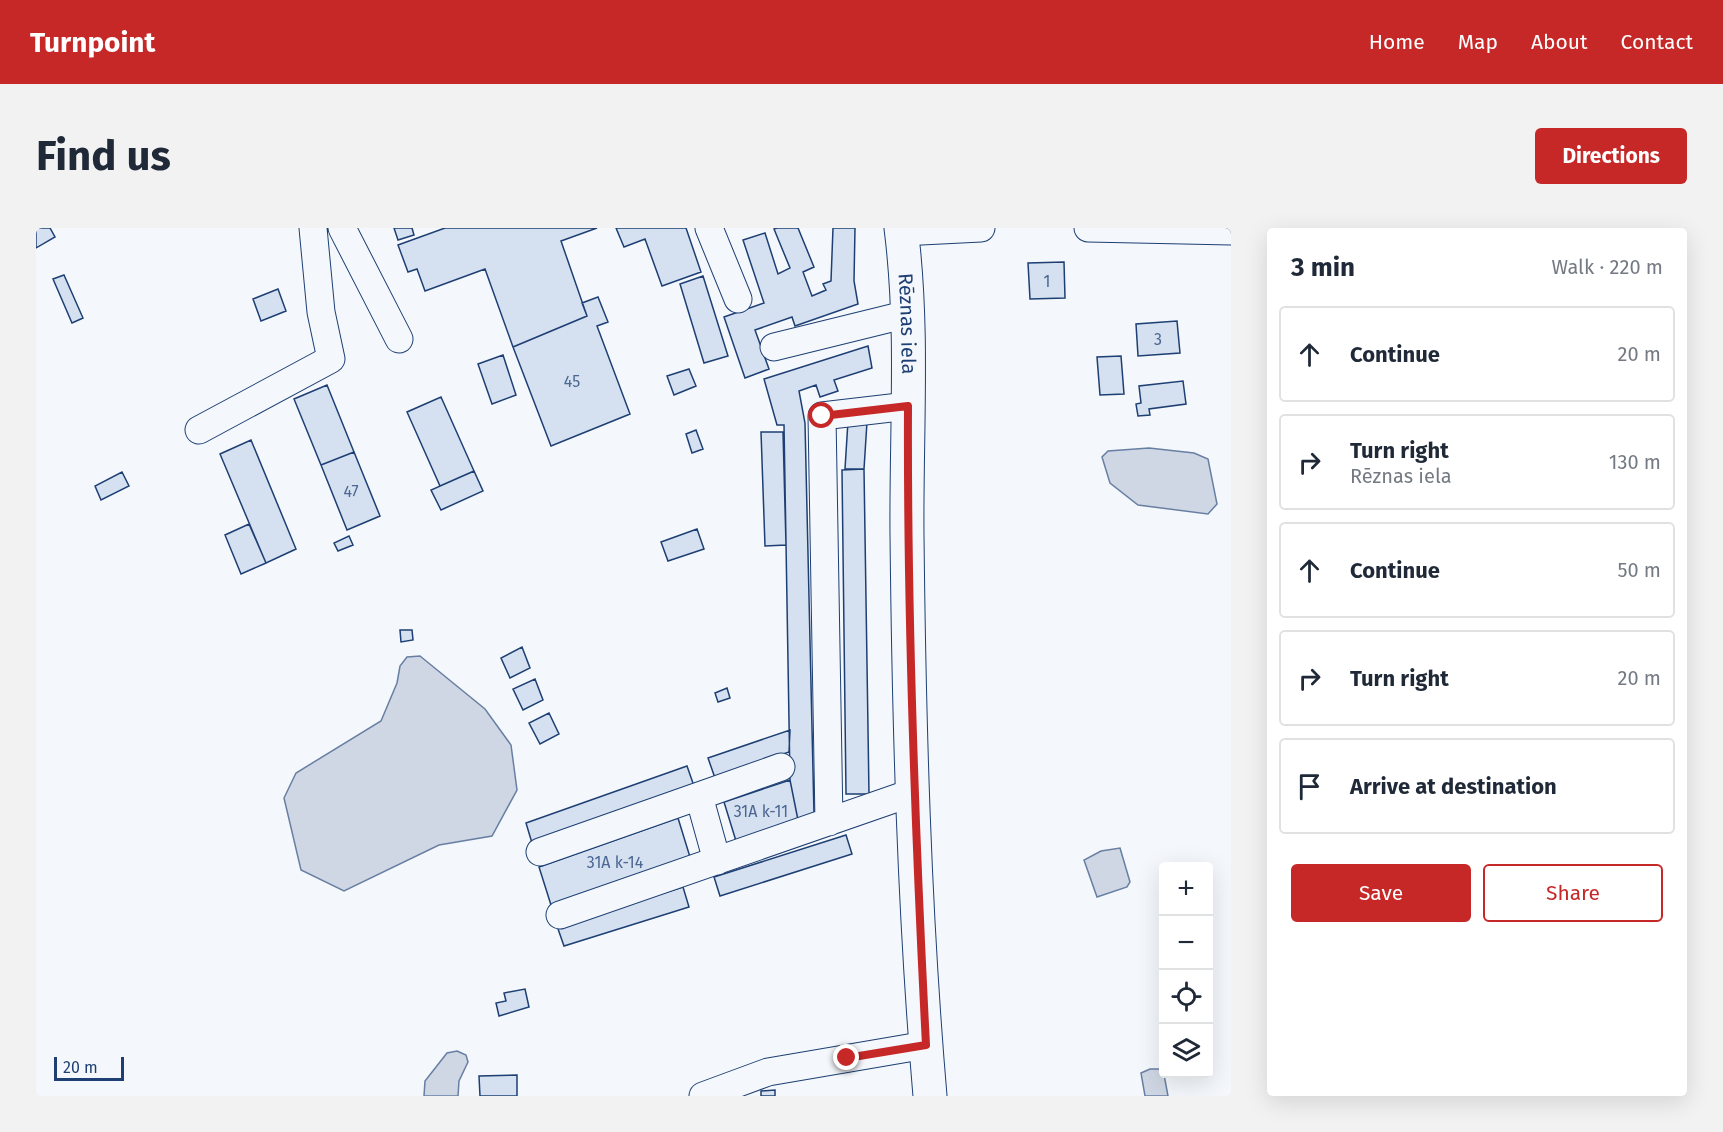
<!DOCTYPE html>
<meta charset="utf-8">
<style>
body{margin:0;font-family:"Fira Sans",sans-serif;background:#f2f2f3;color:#1f2937}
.controls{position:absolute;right:18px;bottom:18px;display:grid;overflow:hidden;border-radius:6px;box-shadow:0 6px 24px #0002}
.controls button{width:54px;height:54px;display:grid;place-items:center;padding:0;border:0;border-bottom:2px solid #e0e1e3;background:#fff;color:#1f2937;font:30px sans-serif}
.scale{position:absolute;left:18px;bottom:15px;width:70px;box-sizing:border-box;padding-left:6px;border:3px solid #1d3f73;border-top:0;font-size:16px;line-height:21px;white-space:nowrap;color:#1d3f73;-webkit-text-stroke:4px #f4f7fb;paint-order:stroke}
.stop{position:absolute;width:18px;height:18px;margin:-14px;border:4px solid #c62828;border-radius:50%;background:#fff}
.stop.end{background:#c62828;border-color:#fff;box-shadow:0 2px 6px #0008}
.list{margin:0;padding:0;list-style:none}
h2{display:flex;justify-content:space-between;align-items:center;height:78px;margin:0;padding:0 24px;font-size:26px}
h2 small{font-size:20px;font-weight:400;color:#747a83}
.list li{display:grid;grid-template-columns:39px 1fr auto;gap:18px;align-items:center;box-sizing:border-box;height:96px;margin:0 12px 12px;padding:0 12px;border:2px solid #e0e1e3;border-radius:6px}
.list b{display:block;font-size:22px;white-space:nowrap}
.list p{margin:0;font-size:20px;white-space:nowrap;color:#747a83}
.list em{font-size:20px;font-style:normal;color:#747a83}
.actions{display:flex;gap:12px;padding:18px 24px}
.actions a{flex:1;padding:14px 0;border:2px solid #c62828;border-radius:6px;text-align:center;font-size:21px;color:#c62828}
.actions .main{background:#c62828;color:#fff}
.icon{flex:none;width:33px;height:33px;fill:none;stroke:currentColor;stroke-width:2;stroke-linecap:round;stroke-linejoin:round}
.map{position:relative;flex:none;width:1195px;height:868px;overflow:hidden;border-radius:6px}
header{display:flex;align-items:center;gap:36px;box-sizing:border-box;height:84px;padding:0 30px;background:#c62828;color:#fff}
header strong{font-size:28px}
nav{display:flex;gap:33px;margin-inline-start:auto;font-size:21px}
.intro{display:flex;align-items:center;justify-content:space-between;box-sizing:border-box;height:144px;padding:0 36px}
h1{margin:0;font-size:42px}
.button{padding:15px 27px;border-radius:6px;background:#c62828;color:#fff;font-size:21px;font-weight:700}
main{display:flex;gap:36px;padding:0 36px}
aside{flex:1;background:#fff;border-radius:6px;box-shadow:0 6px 24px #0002}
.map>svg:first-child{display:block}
.water{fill:#cfd7e4;stroke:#687fa3;stroke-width:1.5}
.building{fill:#d5e0f0;stroke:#1d3f73;stroke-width:1.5}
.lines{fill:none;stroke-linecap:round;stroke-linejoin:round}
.minor-casing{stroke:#1d3f73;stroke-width:29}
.major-casing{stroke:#1d3f73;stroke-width:35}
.minor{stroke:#f4f7fb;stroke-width:27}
.major{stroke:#f4f7fb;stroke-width:33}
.route{stroke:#c62828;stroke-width:8}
.labels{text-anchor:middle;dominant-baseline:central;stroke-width:4.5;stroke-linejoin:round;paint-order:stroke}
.number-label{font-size:16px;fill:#4b6792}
.street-label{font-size:20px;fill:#1d3f73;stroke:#f4f7fb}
</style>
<header>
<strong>Turnpoint</strong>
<nav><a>Home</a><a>Map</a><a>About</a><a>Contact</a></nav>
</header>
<div class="intro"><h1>Find us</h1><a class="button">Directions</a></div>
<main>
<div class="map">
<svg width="1195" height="868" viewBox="0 0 1195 868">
<rect width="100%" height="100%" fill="#f4f7fb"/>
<path class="water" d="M1113,220l45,5 14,6 9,45 -9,10 -70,-9 -28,-22 -8,-26 6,-6z
M384,428l65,53 26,36 6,45 -25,46 -53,9 -95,46 -43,-21 -17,-72 12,-25 85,-52 16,-38 3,-17 7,-9z
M1084,620l10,34 -3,5 -30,10 -13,-37 17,-9z
M421,823l9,4 2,7 -9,19 -1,15h-34l1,-15 22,-28z
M1114,841h13l5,27h-23l-4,-23z"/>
<path class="building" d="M0,0h14l5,9 -19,11z
M358,0h18l2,7 -16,5z
M409,0h152l-36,13 26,75 -74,31 -28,-78 -60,22 -8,-22 -9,3 -10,-27z
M580,0h70l15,44 -39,14 -17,-47 -21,8z
M741,0h21l16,39 -11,5 9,24 14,-6 -3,-6 8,-3 2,-53h22l-1,53 4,23 -63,22 -3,-9 -37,13 14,39 -24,9 -21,-61 40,-14 -21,-63 22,-7 13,41 12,-6 -16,-39z
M1028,34l1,36 -35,1 -2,-36z
M28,47l19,43 -11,5 -19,-44z
M667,48l25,80 -24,7 -24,-79z
M242,61l8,22 -25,10 -8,-22z
M562,69l10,25 -11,4 33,88 -79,32 -38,-99 74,-31 -5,-13z
M1141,93l3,32 -42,3 -2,-32z
M832,118l4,22 -38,12 4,11 -18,6 -4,-12 -17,6 6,32 9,392 -16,5 -8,-40 -6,-355h-7l-13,-46z
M467,127l13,40 -24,9 -14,-40z
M1085,128l3,38 -24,1 -3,-38z
M653,141l7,17 -22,9 -7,-19z
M1147,153l3,23 -37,5 1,6 -12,1 -2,-12 5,-1 -2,-17z
M291,157l27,67 -33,13 -27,-66z
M405,169l33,74 -34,15 -33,-74z
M812,193l19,1 -3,47h-19z
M660,202l7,19 -11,4 -6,-19z
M725,204h22l3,113 -21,1z
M215,212l45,109 -30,14 -46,-109z
M318,224l26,64 -33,14 -26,-65z
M828,241l5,325h-23l-4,-324z
M438,243l9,20 -42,19 -10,-20z
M86,244l7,14 -28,14 -6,-14z
M213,296l17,39 -25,11 -16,-39z
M661,301l7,20 -36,12 -7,-19z
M313,308l4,9 -15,6 -4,-8z
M364,402h12l1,10 -12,2z
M486,419l8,21 -20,10 -9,-20z
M499,451l8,21 -20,10 -10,-21z
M691,460l3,10 -12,4 -3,-9z
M513,485l10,21 -19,10 -11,-21z
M754,502l-1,22 -74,26 -7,-20z
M651,538l7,20 -162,57 -6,-20z
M754,552l8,40 -62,21 -12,-39z
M642,590l12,39 -139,48 -12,-38z
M810,607l6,19 -132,42 -6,-19z
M647,659l6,20 -125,39 -7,-20z
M489,761l4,18 -30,9 -3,-13 10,-2 -2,-8z
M481,847v21h-37l-1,-20z
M739,862v6h-14v-5z"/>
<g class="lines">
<defs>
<path id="minor" d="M306,0l57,111
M673,0l29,71
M1052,0l143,3
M865,4l80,-4
M738,119l134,-33
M163,202l132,-71 -10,-47 -8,-84
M663,568l82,-29
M793,594l-7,-406 86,-10
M504,624l159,-56 18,65
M524,687l354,-123
M667,868l65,-24 158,-27"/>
<g id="major">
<path id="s1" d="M865,0c13,102 5,205 6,307 2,187 7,375 23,561"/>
</g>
</defs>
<use href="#minor" class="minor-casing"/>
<use href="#major" class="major-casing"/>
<use href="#minor" class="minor"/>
<use href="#major" class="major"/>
</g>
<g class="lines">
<path class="route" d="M786,188l86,-10c-1,213 7,426 18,639l-79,13"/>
</g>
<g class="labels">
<g class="number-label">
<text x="1011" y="53">1</text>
<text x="1122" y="111">3</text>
<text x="536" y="153">45</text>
<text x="315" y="263">47</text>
<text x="725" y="583">31A k-11</text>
<text x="579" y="634">31A k-14</text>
</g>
<g class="street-label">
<text stroke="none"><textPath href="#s1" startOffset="96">Rēznas iela</textPath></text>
</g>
</g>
</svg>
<div class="controls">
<button>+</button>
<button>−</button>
<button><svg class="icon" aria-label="locate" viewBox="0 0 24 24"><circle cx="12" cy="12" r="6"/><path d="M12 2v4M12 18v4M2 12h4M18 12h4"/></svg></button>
<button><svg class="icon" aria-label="layers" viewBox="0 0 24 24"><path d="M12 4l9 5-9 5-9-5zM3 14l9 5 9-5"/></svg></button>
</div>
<div class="scale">20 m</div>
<div class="stop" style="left:786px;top:188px"></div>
<div class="stop end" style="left:811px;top:830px"></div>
</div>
<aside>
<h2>3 min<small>Walk · 220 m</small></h2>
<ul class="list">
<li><svg class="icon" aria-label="ahead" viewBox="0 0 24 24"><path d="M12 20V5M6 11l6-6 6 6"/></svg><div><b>Continue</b></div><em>20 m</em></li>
<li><svg class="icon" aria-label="right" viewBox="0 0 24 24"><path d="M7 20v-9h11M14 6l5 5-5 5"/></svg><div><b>Turn right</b><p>Rēznas iela</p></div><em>130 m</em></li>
<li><svg class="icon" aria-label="ahead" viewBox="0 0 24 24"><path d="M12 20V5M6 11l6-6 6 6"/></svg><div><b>Continue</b></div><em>50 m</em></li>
<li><svg class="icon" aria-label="right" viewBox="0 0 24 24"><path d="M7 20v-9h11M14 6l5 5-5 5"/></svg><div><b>Turn right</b></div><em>20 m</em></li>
<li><svg class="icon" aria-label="arrive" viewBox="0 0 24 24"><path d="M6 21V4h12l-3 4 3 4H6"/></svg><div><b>Arrive at destination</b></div></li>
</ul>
<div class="actions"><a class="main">Save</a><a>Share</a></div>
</aside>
</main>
